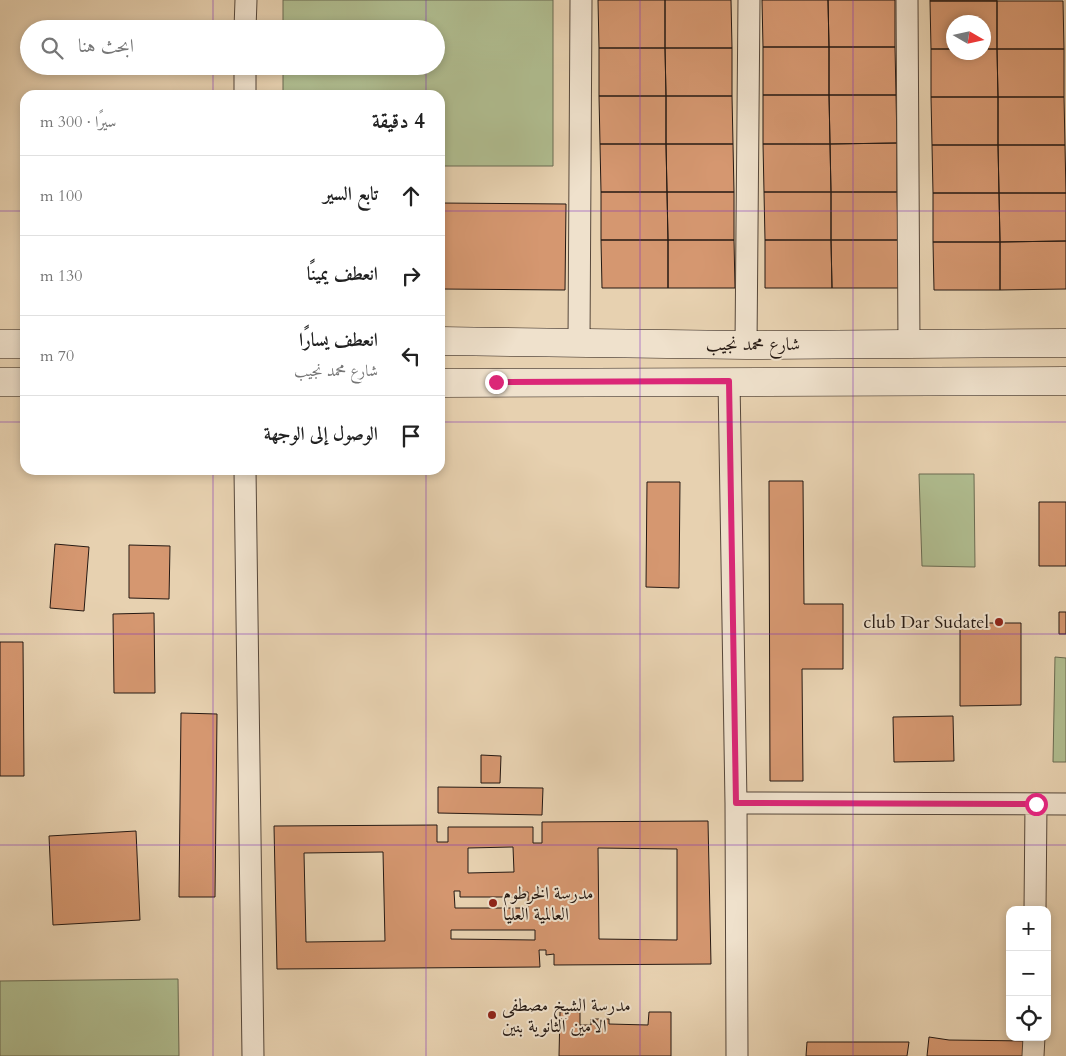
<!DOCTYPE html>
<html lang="ar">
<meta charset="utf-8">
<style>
body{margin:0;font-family:Cardo,Amiri,serif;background:#f2f2f2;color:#222;direction:rtl}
.controls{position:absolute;right:15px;bottom:15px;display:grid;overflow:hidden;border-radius:10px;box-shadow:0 2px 8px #0003}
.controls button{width:45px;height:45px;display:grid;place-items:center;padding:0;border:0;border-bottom:1px solid #e0e0e0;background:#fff;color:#222;font:25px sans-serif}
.compass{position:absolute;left:946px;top:15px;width:45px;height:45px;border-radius:50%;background:#fff;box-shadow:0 2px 8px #0003;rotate:99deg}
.stop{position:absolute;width:15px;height:15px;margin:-11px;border:4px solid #db2777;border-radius:50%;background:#fff}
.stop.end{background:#db2777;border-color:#fff;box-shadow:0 1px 5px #0008}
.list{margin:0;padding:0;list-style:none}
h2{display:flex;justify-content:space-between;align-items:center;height:65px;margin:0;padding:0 20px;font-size:21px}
h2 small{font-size:16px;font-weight:400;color:#767676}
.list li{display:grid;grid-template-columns:32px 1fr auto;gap:15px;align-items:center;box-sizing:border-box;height:80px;padding:0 20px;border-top:1px solid #e0e0e0}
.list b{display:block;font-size:19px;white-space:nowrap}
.list p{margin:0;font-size:16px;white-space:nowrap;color:#767676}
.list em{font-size:16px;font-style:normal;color:#767676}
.icon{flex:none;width:28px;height:28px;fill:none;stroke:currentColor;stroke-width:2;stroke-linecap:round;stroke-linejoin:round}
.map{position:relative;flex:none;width:1066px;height:1056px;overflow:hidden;direction:ltr}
.search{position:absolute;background:#fff;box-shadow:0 2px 8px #0003;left:20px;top:20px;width:425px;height:55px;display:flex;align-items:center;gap:12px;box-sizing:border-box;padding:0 18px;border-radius:28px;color:#767676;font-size:19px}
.panel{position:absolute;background:#fff;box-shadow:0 2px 8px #0003;left:20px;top:90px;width:425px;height:385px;border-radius:15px;direction:rtl}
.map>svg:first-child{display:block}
.green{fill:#b0bd90;stroke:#6a6b52}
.building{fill:#d59770;stroke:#251913;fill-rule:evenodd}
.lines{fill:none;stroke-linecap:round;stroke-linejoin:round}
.minor-casing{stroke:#56473a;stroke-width:23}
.secondary-casing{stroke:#251913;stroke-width:29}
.minor{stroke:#efe1cc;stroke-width:21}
.secondary{stroke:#efe1cc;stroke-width:28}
.route{stroke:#db2777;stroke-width:6}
.grid{fill:none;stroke:#7b2cbf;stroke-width:1;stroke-opacity:0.55}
.poi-dot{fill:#8f2418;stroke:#efe1cc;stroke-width:2}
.labels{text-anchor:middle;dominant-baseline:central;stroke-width:4;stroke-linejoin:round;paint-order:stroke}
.street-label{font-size:18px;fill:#251913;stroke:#efe1cc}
.poi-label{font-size:18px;fill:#251913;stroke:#efe1cc;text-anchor:start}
</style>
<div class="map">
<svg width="1066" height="1056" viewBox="0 0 1066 1056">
<rect width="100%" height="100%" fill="#e7d1b0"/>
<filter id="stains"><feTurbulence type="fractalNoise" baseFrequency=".004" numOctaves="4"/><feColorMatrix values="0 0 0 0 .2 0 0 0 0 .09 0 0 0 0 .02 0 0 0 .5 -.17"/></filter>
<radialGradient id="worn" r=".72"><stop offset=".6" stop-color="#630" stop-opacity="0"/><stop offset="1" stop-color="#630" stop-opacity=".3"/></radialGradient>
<path class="green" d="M283,0h270v166h-113v-71h-157v-29h153v-37h-153z
M919,474h55l1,93 -53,-1z
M1055,657l11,1v104h-13z
M178,979l1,77h-179v-75z"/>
<path class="building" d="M598,0h67v48h-66z
M665,0h66l1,48h-67z
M762,0h66l1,47h-66z
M828,0h67v47h-66z
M930,0h67v1h-67z
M930,1h67v48h-13v-27h-30v27h-23z
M997,1h66l1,48h-67z
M763,47h66v48h-66z
M829,47h66l1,48h-67z
M599,48h66l1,48h-67z
M665,48h67v48h-66z
M931,49h23v3h30v-3h13l1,48h-67z
M997,49h67v48h-66z
M763,95h66l1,49h-67z
M829,95h67l1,48 -67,1z
M599,96h67v48h-66z
M666,96h66l1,48h-67z
M931,97h67v48h-66z
M998,97h66l1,48h-67z
M897,143v49h-66l-1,-48z
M600,144h66l1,48h-66z
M666,144h67l1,48h-67z
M763,144h67l1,48h-67z
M932,145h66l1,48h-66z
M998,145h67l1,48h-67z
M601,192h66l1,48h-67z
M667,192h67v48h-66z
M764,192h67v48h-66z
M831,192h66l1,48h-67z
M933,193h66l1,49h-67z
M999,193h67v48l-66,1z
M440,203l126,1 -1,86 -125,-1z
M601,240h67v48h-66z
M668,240h66l1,48h-67z
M765,240h66l1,48h-67z
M831,240h67l1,48h-67z
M1066,241v48l-66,1v-48z
M933,242h67v48h-66z
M769,481h34l1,123h39v65h-41l1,112h-33z
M647,482h33l-1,106 -33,-1z
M1039,502h27v64h-27z
M55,544l34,3 -5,64 -34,-3z
M129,545l41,1 -1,53 -40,-1z
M1059,612h7v22h-7z
M154,613l1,80h-41l-1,-79z
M960,623h61v82l-61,1z
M0,642h23l1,134h-24z
M181,713l36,1 -2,183h-36z
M953,716l1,45 -60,1 -1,-45z
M481,755l20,1 -1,27h-19z
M438,787l105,1 -1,27 -104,-2z
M708,821l3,143 -157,1v-11l-8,1v-5h-7l1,17 -263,2 -3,-143 163,-1v17h11v-15h85v16h9v-21zM513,847l1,25 -46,1v-25zM598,848l79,1v91l-78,-1zM383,852l2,89 -79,1 -2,-89zM454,891h6v6h63v-5h5v16h-73zM451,930h84v10l-84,-1z
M136,831l4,89 -87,5 -4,-89z
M560,1012h20v13h11v-6h18v5l39,1 1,-13h22v44h-112z
M929,1037l20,3 78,1v15h-100z
M807,1042h102l-2,14h-101z"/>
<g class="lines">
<defs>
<path id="minor" d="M907,0l2,344
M245,29l1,-29
M245,95v-29
M579,343l2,-343
M746,345l3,-345
M729,381l7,422 1,253
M245,470l8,586
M736,803l330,1
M1035,910l1,-106
M1033,1056l1,-19"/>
<path id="secondary" d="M440,341l306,4 320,-2
M0,344h25
M0,382h25
M440,383l626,-2"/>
</defs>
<use href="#minor" class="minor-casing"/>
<use href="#secondary" class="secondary-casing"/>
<use href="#minor" class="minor"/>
<use href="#secondary" class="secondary"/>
</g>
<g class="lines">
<path class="route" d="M496,382l233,-1 7,422 300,1"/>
</g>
<path class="grid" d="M213,0v29M426,0v29M640,0v1056M853,0v1056M213,66v29M426,66v29M0,211h25M440,211h626M0,422h25M440,422h626M213,470v586M426,470v586M0,634h1066M0,845h1066"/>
<g class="poi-dot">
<circle cx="999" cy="622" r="5"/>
<circle cx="493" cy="903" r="5"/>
<circle cx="492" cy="1015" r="5"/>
</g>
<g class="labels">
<g class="street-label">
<text x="753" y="344">شارع محمد نجيب</text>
</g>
<g class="poi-label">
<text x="989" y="622" text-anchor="end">club Dar Sudatel</text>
<text x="503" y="893">مدرسة الخرطوم<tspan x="503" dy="21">العالمية العليا</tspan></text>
<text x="502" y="1005">مدرسة الشيخ مصطفى<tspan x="502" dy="21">الامين الثانوية بنين</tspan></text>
</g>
</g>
<rect width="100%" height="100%" filter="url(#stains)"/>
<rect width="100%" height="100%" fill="url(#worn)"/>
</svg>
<div class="controls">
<button>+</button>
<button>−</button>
<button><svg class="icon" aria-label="locate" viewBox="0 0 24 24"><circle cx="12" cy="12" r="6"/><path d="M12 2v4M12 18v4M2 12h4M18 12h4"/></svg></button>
</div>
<svg class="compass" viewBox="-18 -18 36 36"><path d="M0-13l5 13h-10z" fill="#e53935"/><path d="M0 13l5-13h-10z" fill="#767676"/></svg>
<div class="stop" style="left:1036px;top:804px"></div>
<div class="stop end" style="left:496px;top:382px"></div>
<div class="search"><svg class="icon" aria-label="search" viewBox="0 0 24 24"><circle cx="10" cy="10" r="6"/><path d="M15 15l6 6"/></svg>ابحث هنا</div>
<section class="panel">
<h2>4 دقيقة<small>سيرًا · 300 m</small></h2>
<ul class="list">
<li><svg class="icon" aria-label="ahead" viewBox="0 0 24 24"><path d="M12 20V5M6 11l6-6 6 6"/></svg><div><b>تابع السير</b></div><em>100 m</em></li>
<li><svg class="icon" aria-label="right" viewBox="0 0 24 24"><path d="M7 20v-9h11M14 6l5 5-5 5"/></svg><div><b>انعطف يمينًا</b></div><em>130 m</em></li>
<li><svg class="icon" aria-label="left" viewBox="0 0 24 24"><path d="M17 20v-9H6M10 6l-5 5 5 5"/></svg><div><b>انعطف يسارًا</b><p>شارع محمد نجيب</p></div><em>70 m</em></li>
<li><svg class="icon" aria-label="arrive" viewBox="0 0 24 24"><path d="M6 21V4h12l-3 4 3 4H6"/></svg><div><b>الوصول إلى الوجهة</b></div></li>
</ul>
</section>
</div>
